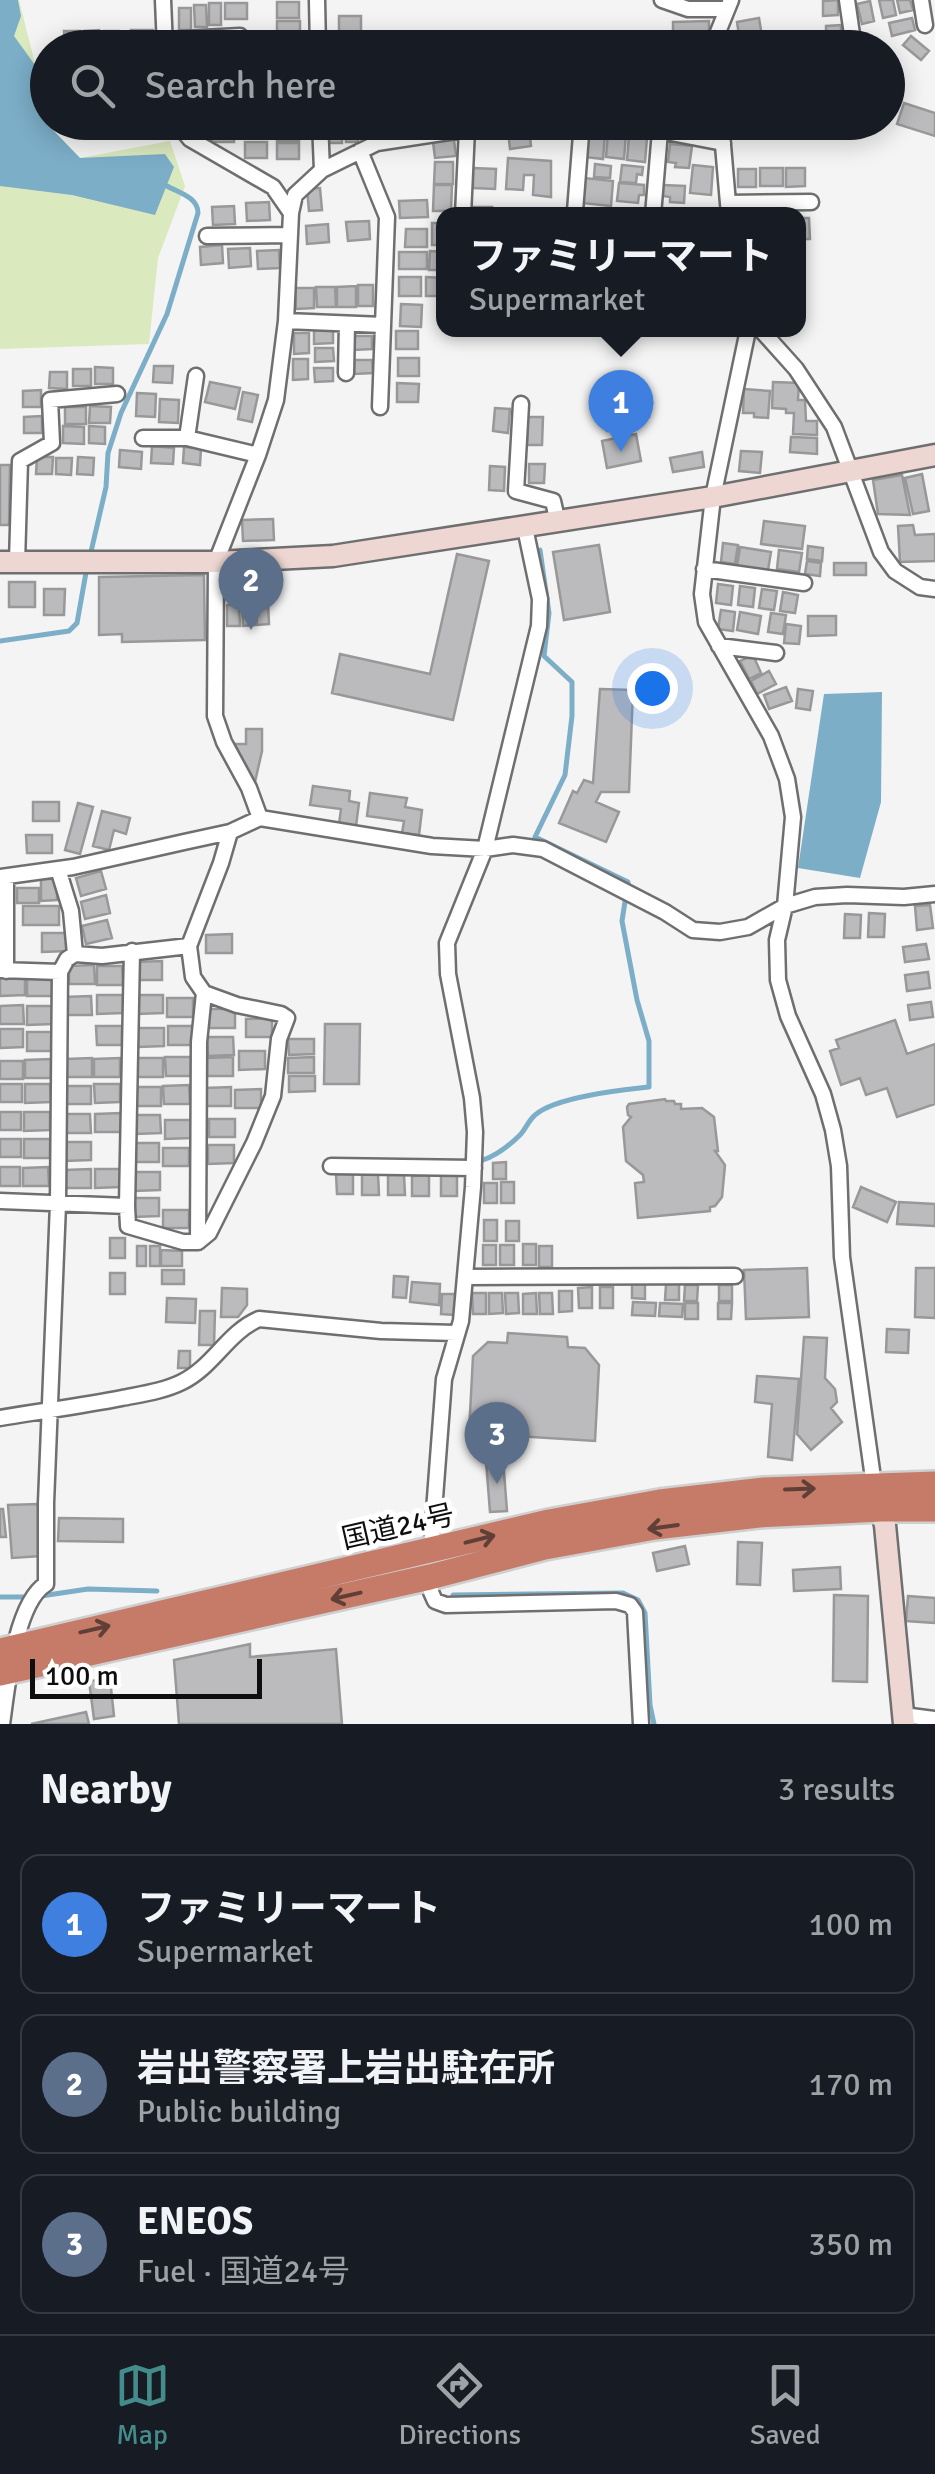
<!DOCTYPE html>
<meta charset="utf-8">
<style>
body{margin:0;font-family:Signika,"Noto Sans JP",sans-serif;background:#242831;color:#f1f3f6}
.scale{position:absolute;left:30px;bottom:25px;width:232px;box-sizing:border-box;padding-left:10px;border:5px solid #0e0e0f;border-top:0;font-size:28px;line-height:35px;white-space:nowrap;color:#0e0e0f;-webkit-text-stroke:8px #fff;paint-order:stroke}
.you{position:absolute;left:652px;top:688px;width:35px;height:35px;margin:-25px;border:8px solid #fff;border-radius:50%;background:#1a73e8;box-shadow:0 0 0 15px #1a73e833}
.badge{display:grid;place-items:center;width:65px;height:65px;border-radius:50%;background:#448c8b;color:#fff;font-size:32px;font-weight:700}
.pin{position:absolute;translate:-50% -82px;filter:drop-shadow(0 2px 5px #0008)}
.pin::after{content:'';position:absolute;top:52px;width:35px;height:30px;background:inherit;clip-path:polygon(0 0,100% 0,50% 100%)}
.popup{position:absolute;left:436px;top:207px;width:370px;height:130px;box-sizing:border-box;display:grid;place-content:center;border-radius:20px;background:#171b24;filter:drop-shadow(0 2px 8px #0005);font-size:32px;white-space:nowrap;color:#9ea1a6}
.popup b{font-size:38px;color:#f1f3f6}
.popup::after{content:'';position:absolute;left:50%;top:100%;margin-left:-20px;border:20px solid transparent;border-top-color:#171b24}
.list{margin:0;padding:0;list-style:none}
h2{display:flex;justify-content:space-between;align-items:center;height:130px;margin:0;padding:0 40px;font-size:42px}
h2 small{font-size:32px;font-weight:400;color:#9ea1a6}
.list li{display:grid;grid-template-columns:65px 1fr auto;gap:30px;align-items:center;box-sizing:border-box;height:140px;margin:0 20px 20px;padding:0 20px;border:2px solid #363941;border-radius:20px}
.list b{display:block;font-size:38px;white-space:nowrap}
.list p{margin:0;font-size:32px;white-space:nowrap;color:#9ea1a6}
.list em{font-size:32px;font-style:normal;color:#9ea1a6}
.icon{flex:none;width:55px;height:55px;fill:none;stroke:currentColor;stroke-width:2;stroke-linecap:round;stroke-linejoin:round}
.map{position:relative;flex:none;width:935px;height:1724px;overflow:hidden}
.search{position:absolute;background:#171b24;box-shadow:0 5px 25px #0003;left:30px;right:30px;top:30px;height:110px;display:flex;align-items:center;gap:25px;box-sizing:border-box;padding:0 35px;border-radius:55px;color:#9ea1a6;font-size:38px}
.sheet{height:610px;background:#171b24}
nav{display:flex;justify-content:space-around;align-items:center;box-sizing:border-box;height:140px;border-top:2px solid #363941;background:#171b24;font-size:28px;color:#9ea1a6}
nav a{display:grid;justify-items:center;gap:5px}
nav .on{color:#448c8b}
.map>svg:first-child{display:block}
.green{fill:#dbe9be}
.water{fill:#7caec8}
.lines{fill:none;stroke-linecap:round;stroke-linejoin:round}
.stream{stroke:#7caec8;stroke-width:5}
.building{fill:#bbbbbd;stroke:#989899;stroke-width:2.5}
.street-casing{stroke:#6f6f70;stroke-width:19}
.secondary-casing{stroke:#6f6f70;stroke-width:25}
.highway-casing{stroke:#cfcfcf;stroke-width:30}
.street{stroke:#fff;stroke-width:14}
.secondary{stroke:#eed7d2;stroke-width:20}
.highway{stroke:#c57b68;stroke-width:25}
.oneway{stroke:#603f37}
.labels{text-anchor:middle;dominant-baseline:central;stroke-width:10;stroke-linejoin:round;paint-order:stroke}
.street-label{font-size:28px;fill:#0e0e0f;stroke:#fff}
</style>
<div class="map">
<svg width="935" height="1724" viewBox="0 0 935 1724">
<rect width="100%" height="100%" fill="#f4f4f5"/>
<path class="green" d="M0,0h19l28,111 1,11 3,1 2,7 27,28 90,-17 15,45 -27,72 -9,86 -149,5z"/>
<path class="water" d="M0,0h18l3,16 -7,20 21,29 12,46 1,11 3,1 2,7 27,28 85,-4 9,13 -19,48 -83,-20 -72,-9z
M882,692l-1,110 -21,76 -62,-10 26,-174z"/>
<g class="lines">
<path class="stream" d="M90,556l16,-69 2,-34 13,-40 46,-99 31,-101c0,-16 -19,-20 -31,-27
M0,641l69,-10 8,-8 10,-56
M483,1160c15,-5 26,-14 38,-26 5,-6 8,-14 14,-19 20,-18 86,-25 114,-28v-46l-12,-41 -15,-79 6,-39 -93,-45 30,-62 7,-59v-34l-28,-26 5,-43 -9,-63
M453,1595l170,-2 15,7 7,13 5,92 4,19
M41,1596l47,-7 69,2
M0,1597h30"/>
</g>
<path class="building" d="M838,0v15l-15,1v-15z
M879,0h14l3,15 -13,3z
M897,0h13l3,10 -13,3z
M870,1l4,20 -12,3 -5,-20z
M277,2h22v16h-22z
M209,3h12v22h-12z
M225,3h22v16h-22z
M194,5h12l1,22h-12z
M179,8h12v22h-12z
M339,16h22v16h-22z
M759,18l5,30h-23l-4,-26z
M912,18l3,12 -23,6 -3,-13z
M277,21h23v16h-23z
M709,21v10l-36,1v-10z
M841,25v16h-15v-15z
M99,30v18h-15v-17z
M131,30h22v16h-22z
M64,31h16v17h-15z
M104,31h15l1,17h-16z
M707,34v14h-36l-1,-13z
M911,36l18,15 -8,9 -18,-15z
M300,38v10h-22v-9z
M904,103l31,10v23l-38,-12z
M98,122h15v15h-15z
M118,122h15l1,14h-16z
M140,122h15v15h-15z
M239,122h12v9h-12z
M329,122h12l1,21h-13z
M346,122h12v20h-12z
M744,122h52v1l-50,9z
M212,125h22v17h-22z
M277,125h22v16h-22z
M529,129l2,17 -21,3 -2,-18z
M587,133l18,1 -2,25 -18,-2z
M608,133l18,2 -2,24 -18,-2z
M629,136l18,2 -2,24 -18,-2z
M454,140l2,16 -21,2 -2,-16z
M245,142h22v16h-22z
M277,143h22v16h-22z
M670,144l22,2 -3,22 -14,-1 1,-4 -8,-1z
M508,158l43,3v36l-18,-2 1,-20h-10l-1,15 -17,-1z
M435,162h18v22h-19z
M595,164l16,2 -1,12 -16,-1z
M622,165l21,2 -1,8 -5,-1 -1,9 -16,-1z
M693,165l20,2 -2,28 -21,-2z
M473,168l23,1 -1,20 -22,-1z
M760,168h23v18h-23z
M786,168h19v18l-19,1z
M738,169h18v18h-18z
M584,178l29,3 -2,25 -29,-3z
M619,183l25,2v10h-5l-1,8 -21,-2z
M434,185h18l-1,26h-18z
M663,185l22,1 -1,17 -14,-1v-5l-7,-1z
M320,188l2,22 -13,1 -2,-22z
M427,200l1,17 -28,1 -1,-17z
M269,202l1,18 -23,1 -1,-18z
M234,206l1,18 -22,1 -1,-18z
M473,207h19l-1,8h-18z
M798,218h11l1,21h-12z
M369,221l1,18 -22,2 -2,-19z
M432,223h12v22h-12z
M328,224l1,18 -22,2 -1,-18z
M406,229h21v18h-22z
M222,245l1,18 -22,2 -1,-18z
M250,248l1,18 -22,2 -1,-19z
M279,250l1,18 -22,1 -1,-18z
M430,251l14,1v18h-15z
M399,252h28v17h-28z
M399,277h22v19h-22z
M426,277l18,1v18h-18z
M358,285h15v21h-15z
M356,286v21h-19v-20z
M316,287h19l1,20h-19z
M295,288h19v20l-18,1z
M401,304l21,1 -1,22 -21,-1z
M314,330h19v13l-19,1z
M396,331h22v18h-22z
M294,333h15v20l-15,1z
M353,336h19v13l-19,1z
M315,348h18l1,13 -19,1z
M398,358h21v18h-21z
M293,359h15v20l-15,1z
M354,360h18l1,13 -19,1z
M154,366h19l-1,17 -19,-1z
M95,367l18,1v16h-18z
M314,368h19v13l-18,1z
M73,369h18v17h-18z
M50,372h17v17l-18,-1z
M210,382l30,6 -5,21 -30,-7z
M773,382l26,1 -1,17h7l1,21h11v14l-24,-1 1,-21h-8v-4l-14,-1z
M397,383l22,1 -1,18h-21z
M647,389l5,14 -7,3 4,11 -42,14 -9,-26z
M744,389l26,2 -2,27 -14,-1v-4h-11z
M41,390v17h-18v-16z
M243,392l15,3 -6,27 -14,-3z
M137,393l19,1 -1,23 -19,-1z
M160,399l19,1 -1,23 -19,-1z
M90,406l21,1 -1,16h-21z
M65,407h21v17h-21z
M495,408l15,1 -2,24 -15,-2z
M42,416v17h-18v-16z
M528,417h15l-1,28h-15z
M63,426l21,1v17l-21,-1z
M89,426l16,1v17l-16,-1z
M636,434l5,27 -34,7 -5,-27z
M791,437l26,1v16l-27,-2z
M152,446l22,2 -1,16 -22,-1z
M184,447l17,1 -1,17 -17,-2z
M120,450l22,2 -1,17 -22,-2z
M741,451l21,1 -2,21 -21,-2z
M702,452l2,15 -31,5 -3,-14z
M37,457h16l-1,17h-16z
M78,457l16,1 -1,17 -16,-1z
M56,458h16l-1,17 -15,-1z
M529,464h16l-1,19h-15z
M0,465h10l-1,60h-9z
M490,466l15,1 -1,24 -15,-1z
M922,474l7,37 -16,3 -8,-36z
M902,475l8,40 -32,-1 -5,-34z
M273,519l1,21 -31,1 -1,-21z
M764,521l41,5 -3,23 -41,-5z
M913,525l2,10 20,-1v27l-35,1 -2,-36z
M723,543l15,2 -3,19 -14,-2z
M599,545l11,67 -46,8 -11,-68z
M808,546l15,2 -1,13 -15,-2z
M740,547l31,5 -3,18 -31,-4z
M779,550l23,3 -3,19 -22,-3z
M457,554l32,7 -36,159 -121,-27 8,-39 90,20z
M807,561l14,2 -1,13 -15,-2z
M834,563h32v12h-32z
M204,575l1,65 -83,2v-8l-23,1v-58z
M254,579v16h-28v-15z
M9,582h26v25h-26z
M718,584l15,2 -2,19 -15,-2z
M740,586l15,2 -2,19 -15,-2z
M44,589h21l-1,26h-20z
M762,589l15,2 -3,19 -15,-2z
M783,592l15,3 -3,18 -15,-2z
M256,603h12l1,21 -12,1z
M254,604l1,21 -12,1 -1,-21z
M227,605h12l1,21h-13z
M721,610l14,2 -2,19 -15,-2z
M740,612l21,4 -3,18 -21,-4z
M771,613l15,2 -3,19 -15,-2z
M808,616h28v19l-28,1z
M786,624l15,2 -2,18 -15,-1z
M753,655l8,18 -12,6 -9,-18z
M769,671l7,13 -19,10 -6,-13z
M786,687l6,14 -23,8 -5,-14z
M600,689l33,1 -4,102h-28l-5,10 23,10 -13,30 -47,-19 14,-32 4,2 7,-13 9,3z
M798,689l15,2 -3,19 -14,-2z
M246,729h16v22l-7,31 -21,-38h12z
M313,786l37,5 -1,10 10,2 -3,23 -17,-2 2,-15 -31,-4z
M370,793l37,5 -2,9 17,3 -3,25 -17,-2 2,-12 -37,-5z
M33,802h26v19h-26z
M78,803l15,4 -13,47 -15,-4z
M102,811l28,7 -4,16 -12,-4 -5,20 -16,-4z
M26,835h26v18h-25z
M101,871l5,18 -25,7 -5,-18z
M41,879h16v21l-16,1z
M17,888h22v15h-22z
M106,895l4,18 -25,6 -4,-17z
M930,905l3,23 -16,2 -2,-24z
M23,906h36v19h-36z
M869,913l16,1 -1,23h-16z
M845,914l16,1 -1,23h-16z
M107,920l5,18 -26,6 -4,-18z
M42,933h26v18l-26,1z
M232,934v19h-26v-18z
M926,944l3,15 -24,3 -2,-15z
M162,961v19h-26v-18z
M94,965l1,19h-26v-18z
M97,966h25l1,19h-26z
M928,972l2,16 -23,3 -2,-16z
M0,977h25v18l-25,1z
M53,977v19h-26v-18z
M97,995h26v18l-26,1z
M137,995h26v18l-26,1z
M91,996l1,19h-26l-1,-18z
M167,998h26v19h-26z
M931,1002l2,15 -23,3 -2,-15z
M23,1005l1,19h-24v-18z
M27,1006h26v18l-26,1z
M209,1009h26v19h-26z
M272,1018v19h-26v-18z
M895,1020l12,34 28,-10v60l-38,13 -10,-29 -21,7 -6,-17 -19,7 -11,-34 9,-3 -3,-8z
M325,1024h35l-1,60h-35z
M96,1026h26v19h-25z
M168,1026h26v19h-26z
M137,1028h27v18l-26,1z
M0,1029h23v18l-23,1z
M27,1032h25l1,19h-26z
M207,1037h26l1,18 -26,1z
M288,1039h26v15l-25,1z
M239,1051h26v18l-26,1z
M165,1057h26v19h-25z
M233,1057v19h-26v-18z
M314,1057v16h-26v-15z
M92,1058v19h-26v-18z
M120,1058v19h-26v-18z
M137,1058h26v19h-26z
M51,1059v19h-26v-18z
M0,1061h23v18h-23z
M289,1076h26v15l-26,1z
M0,1084h22v18h-22z
M25,1084h25l1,18 -26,1z
M94,1084h26v18l-25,1z
M189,1085l1,19h-26l-1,-18z
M65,1086h26v18h-26z
M135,1087h26v19h-25z
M231,1087v19h-26v-18z
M261,1089v19h-26v-18z
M665,1099l1,2h8l1,3h6v5l21,-1 12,9 4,34h-3l10,14 -3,32 -7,9 -5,1v4l-72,7 -3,-35 9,-1 -1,-7 -17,-14 -3,-34 8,-10 -3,-2 -1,-8 2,-3z
M0,1112h21v18h-21z
M24,1112h26v18l-26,1z
M121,1113v19h-26v-18z
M64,1114h26l1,19h-26z
M134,1115h26l1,18 -26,1z
M209,1119h26v18h-26z
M165,1120h26v18l-26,1z
M0,1139h21v18h-21z
M24,1139h26v19h-26z
M65,1142h26v18l-26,1z
M133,1143h26v19h-26z
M208,1145h26v18l-26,1z
M163,1148h26v18h-26z
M506,1162v17h-13v-16z
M0,1167h20v19h-20z
M48,1167l1,19h-26v-18z
M91,1169v19h-26v-18z
M95,1169h26v18l-26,1z
M134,1172h26v18l-26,1z
M336,1174h17v20h-16z
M378,1174l1,21h-17v-20z
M404,1174l1,21h-17v-20z
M429,1175v21h-17v-20z
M441,1175h16v21h-16z
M501,1182h13v21h-13z
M484,1183h13v20h-13z
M861,1187l35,15 -9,20 -34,-15z
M133,1198h26v18l-26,1z
M899,1202l36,2v22l-38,-2z
M163,1210h26v18h-26z
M484,1220h13v21h-13z
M506,1221h13v20h-13z
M110,1238h15v20h-15z
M523,1244h13v21h-13z
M483,1245h13v20h-13z
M500,1245h14v20h-14z
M137,1246h9v20h-9z
M150,1246h10v20h-10z
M539,1246h13v21h-13z
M161,1250l21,1v15h-21z
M807,1268l2,49 -63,2 -2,-49z
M916,1268h19v50l-20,-1z
M162,1270h22v14h-22z
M110,1273h15v21h-15z
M394,1276l14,1 -2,21 -13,-1z
M412,1282l28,2 -1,21 -29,-3z
M632,1282l13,1v16l-13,-1z
M666,1284h13v16h-14z
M685,1285h13l-1,16h-13z
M719,1285h13v16h-13z
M592,1287v21h-13l-1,-20z
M600,1287h13v21h-13z
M222,1288l25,1v16l-9,12h-17z
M559,1291h13v20l-13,1z
M472,1293h14v21h-13z
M489,1293h13l1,20 -14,1z
M505,1293h13l1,20 -13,1z
M536,1293l1,21h-14v-20z
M539,1293h13l1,21h-13z
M442,1294h14l-1,21 -14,-1z
M167,1298l29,1 -1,24 -29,-1z
M633,1302l23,1 -1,13 -23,-1z
M660,1303l23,1 -1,13 -23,-1z
M685,1303h13v16h-13z
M718,1303h14l-1,16h-13z
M200,1311h15l-1,34h-15z
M887,1329l22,1 -1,23 -22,-1z
M508,1333l59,4 1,10 17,1 14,17 -4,76 -126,-8 4,-77 15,-14 19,1z
M804,1337l23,1 -2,40 10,11 2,13 -6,6 11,14 -31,28 -14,-16z
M179,1351h11v17h-12z
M757,1376l42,3 -7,81 -24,-3 4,-53 -17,-2z
M503,1459l4,52 -17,1 -4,-51z
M38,1504l3,52 -29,2 -4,-53z
M0,1509h3l3,28h-6z
M59,1518l64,1v23l-65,-1z
M738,1542l24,1 -2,42 -23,-1z
M685,1546l4,18 -32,7 -4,-18z
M840,1567l1,22 -47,2 -1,-21z
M834,1595l34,1 -1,86 -34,-1z
M908,1596l27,2v25l-29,-2z
M250,1644v13l86,-8 6,75h-163l-5,-64z
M110,1679l4,37 -20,3 -5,-38z
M86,1712l3,12h-58z"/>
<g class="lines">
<defs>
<path id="street" d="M163,0l2,47
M317,0l1,48
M662,0l26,9h38
M847,0l7,48
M921,0l4,25
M165,40l75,-4
M716,48l2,-16 13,-32
M176,122l14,17 83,48 18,26
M320,122l2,48
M614,122l109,21
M721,122l8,93
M360,151l27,66 -7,190
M728,203l83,-1
M575,211l7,-89
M463,215l4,-86
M653,215l7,-84
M207,236l83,-1
M286,321l97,4
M748,330l-35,167 -11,97 4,28 65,114 16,43 6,38 -8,89 -8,34 1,40 10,36 35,78 10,36 6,36 3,91 32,228
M761,330l35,39 38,58 47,125 14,19 25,16 15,2
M346,373l1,-49
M521,404l-5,87 37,10 5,22
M143,438h44l71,17
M187,438l9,-62
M17,562l3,-101 32,-18 -2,-43 67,-6
M704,569l100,14
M719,646l57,7
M260,818l-11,-30 -25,-46 -9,-26 1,-154 42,-107 18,-55 10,-79 5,-108 4,-18 27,-25 55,-27 138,-21
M58,869l13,42 4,43
M0,877l73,-10 111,-25 46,-10 30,-14 172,28 53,3 28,-4 30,4 122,63 28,18 27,2 28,-5 37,-21 30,-9 32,-2 57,2 31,-3
M6,877v94
M0,970l60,2 7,-13 8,-5 27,2 87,-10
M331,1166l143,2
M0,1201l127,5 1,20 55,16h15l11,-9 45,-90 19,-47 6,-57 8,-21 -6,-4 -44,-9 -33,-12 -11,-16 -4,-31 32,-83 9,-31
M127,1206l5,-255
M198,1242l1,-200 5,-49
M465,1277l270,-1
M0,1418c41,-7 82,-12 122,-20 20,-4 42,-7 60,-16 31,-15 46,-50 77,-63l122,12 75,2
M431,1551l13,-172 17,-58 12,-134 2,-55 -3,-34 -24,-124 -1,-31 38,-94 54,-223 1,-27 -15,-71
M430,1573l1,19 4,9 11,4 170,-4 14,4 5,7 6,112
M903,1715l32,4
M2,1724c5,-35 13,-121 44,-140v-81l12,-299 2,-232"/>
<path id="secondary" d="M0,562h216l117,-6 380,-59 222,-42
M877,1496l8,29 19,199"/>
<path id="highway" d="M0,1651l549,-129 111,-20 104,-12 171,-6
M0,1673l430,-96 115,-30 110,-20 104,-12 122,-6h54"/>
</defs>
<use href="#street" class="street-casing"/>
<use href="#secondary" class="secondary-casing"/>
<use href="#highway" class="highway-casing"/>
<use href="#street" class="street"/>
<use href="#secondary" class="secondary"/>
<use href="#highway" class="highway"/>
</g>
<defs><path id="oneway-shaft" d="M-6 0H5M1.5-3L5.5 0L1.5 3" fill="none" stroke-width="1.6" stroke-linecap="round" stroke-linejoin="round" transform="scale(2.5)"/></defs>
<g class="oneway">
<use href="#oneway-shaft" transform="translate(800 1489) rotate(-2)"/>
<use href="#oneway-shaft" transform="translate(663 1527) rotate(172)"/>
<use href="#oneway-shaft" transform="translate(480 1539) rotate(-14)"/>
<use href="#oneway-shaft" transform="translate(346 1596) rotate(167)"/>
<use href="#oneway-shaft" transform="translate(95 1629) rotate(-13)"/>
</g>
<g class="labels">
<g class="street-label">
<text transform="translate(398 1527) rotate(-13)">国道24号</text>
</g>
</g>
</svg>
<div class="scale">100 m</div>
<div class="you"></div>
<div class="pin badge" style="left:621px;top:452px;background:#3f7fe0">1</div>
<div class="popup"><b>ファミリーマート</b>Supermarket</div>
<div class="pin badge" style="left:251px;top:630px;background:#5c6f8a">2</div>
<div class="pin badge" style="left:497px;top:1484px;background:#5c6f8a">3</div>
<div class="search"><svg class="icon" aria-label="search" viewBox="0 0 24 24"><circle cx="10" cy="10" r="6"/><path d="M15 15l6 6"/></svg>Search here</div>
</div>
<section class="sheet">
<h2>Nearby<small>3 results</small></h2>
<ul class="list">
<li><span class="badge" style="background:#3f7fe0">1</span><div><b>ファミリーマート</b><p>Supermarket</p></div><em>100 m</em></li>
<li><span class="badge" style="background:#5c6f8a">2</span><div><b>岩出警察署上岩出駐在所</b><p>Public building</p></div><em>170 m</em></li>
<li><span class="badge" style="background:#5c6f8a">3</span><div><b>ENEOS</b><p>Fuel · 国道24号</p></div><em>350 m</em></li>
</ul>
</section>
<nav>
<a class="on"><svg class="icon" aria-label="map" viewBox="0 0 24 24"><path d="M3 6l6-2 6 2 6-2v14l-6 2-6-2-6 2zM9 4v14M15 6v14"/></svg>Map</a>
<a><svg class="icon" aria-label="directions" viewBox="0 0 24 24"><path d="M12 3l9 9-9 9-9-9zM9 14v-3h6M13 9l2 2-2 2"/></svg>Directions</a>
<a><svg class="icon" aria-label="saved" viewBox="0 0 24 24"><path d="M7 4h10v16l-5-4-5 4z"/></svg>Saved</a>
</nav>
